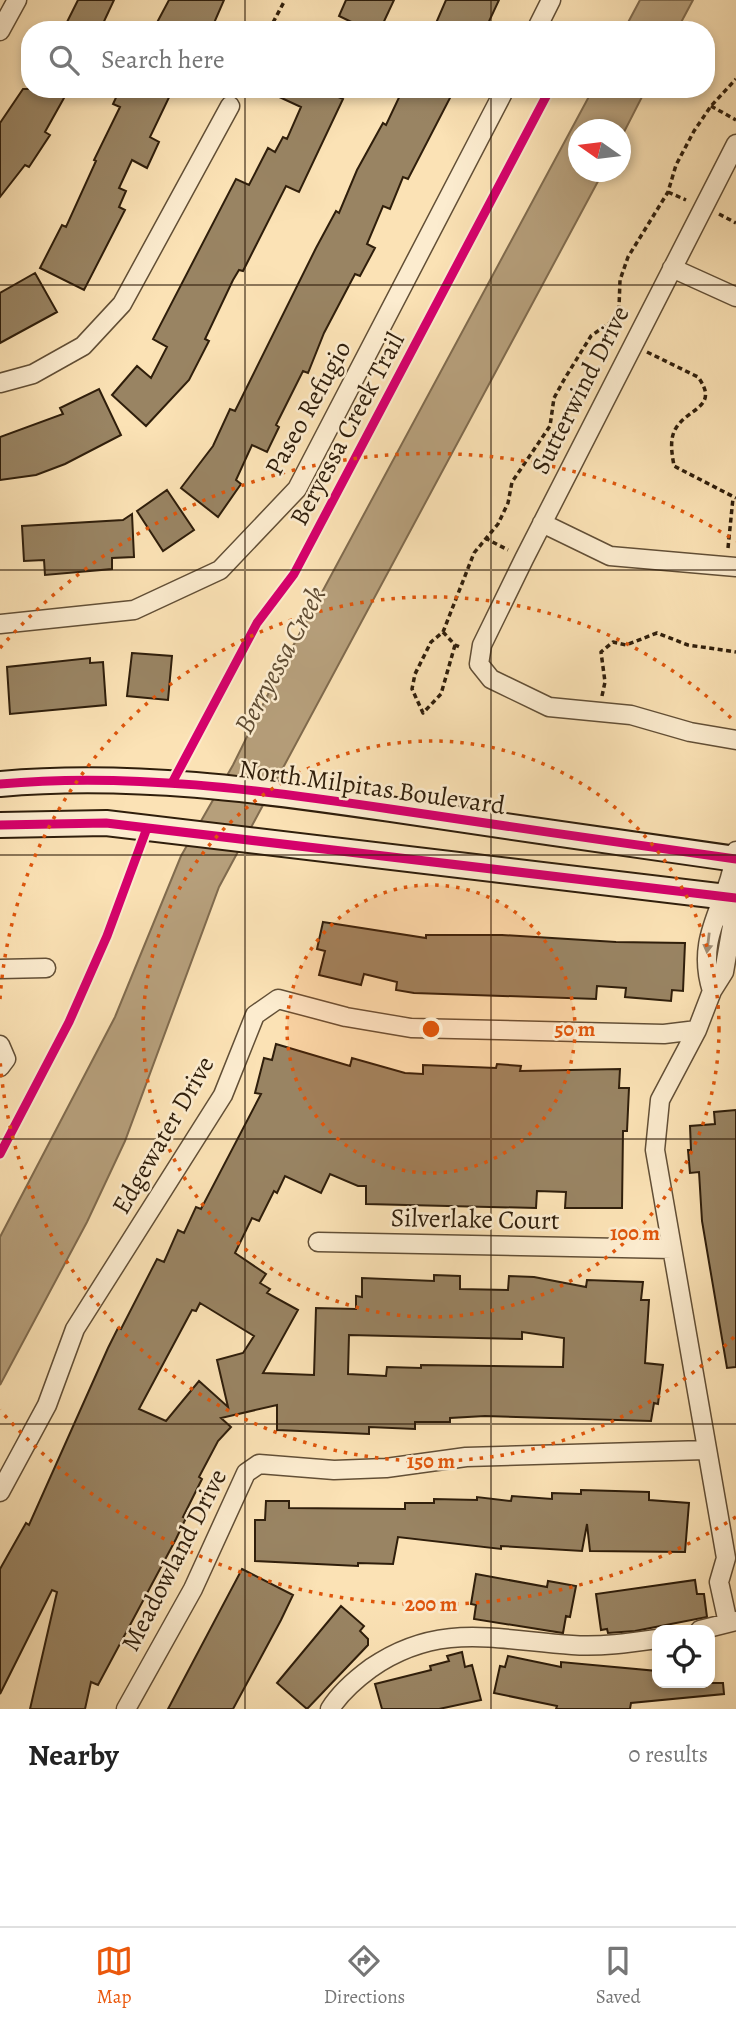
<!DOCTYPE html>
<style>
body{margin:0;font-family:Alegreya,serif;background:#f6f6f6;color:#222}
.controls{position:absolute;right:21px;bottom:21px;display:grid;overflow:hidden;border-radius:14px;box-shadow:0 4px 10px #0003}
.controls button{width:63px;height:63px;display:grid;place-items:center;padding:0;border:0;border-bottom:2px solid #e0e0e0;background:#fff;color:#222;font:35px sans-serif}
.compass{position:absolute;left:568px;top:119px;width:63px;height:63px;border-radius:50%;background:#fff;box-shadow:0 4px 10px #0003;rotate:284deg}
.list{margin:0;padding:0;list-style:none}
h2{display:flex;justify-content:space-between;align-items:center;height:91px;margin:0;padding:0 28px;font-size:30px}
h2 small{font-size:23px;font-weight:400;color:#767676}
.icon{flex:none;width:38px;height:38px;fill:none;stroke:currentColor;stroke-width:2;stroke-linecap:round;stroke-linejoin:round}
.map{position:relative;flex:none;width:736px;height:1709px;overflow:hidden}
.search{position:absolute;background:#fff;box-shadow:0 4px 10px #0003;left:21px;right:21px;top:21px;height:77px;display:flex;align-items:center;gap:18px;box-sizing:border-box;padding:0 24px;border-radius:28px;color:#767676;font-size:26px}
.sheet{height:217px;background:#fff}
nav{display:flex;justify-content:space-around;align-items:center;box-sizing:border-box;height:98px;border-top:2px solid #e0e0e0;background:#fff;font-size:19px;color:#767676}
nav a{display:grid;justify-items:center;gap:4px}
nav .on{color:#ea580c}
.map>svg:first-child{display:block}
.water{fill:#b69f7b;stroke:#806b4e;stroke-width:2}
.building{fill:#998463;stroke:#2f1e0b;stroke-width:2;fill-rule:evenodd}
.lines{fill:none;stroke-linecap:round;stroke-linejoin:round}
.street-casing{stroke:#624f36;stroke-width:21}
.secondary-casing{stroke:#2f1e0b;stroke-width:28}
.path{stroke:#2f1e0b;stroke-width:3.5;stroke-dasharray:5 3.5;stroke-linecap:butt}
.street{stroke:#fceccf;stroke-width:18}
.secondary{stroke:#fceccf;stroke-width:24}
.cycleway-casing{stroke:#fceccf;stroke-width:13}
.cycleway{stroke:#d6006c;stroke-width:9}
.oneway{fill:#a08f77}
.grid{fill:none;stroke:#2f1e0b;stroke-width:2;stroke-opacity:0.55}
.ring{fill:none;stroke:#df560c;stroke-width:3.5;stroke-dasharray:3.5 7}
.labels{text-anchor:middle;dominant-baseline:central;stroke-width:5;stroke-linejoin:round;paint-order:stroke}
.street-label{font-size:26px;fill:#2f1e0b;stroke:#fceccf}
.water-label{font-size:28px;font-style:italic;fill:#5e4b32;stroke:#fceccf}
.centre{fill:#df560c;stroke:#fceccf;stroke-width:3.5}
.ring-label{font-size:21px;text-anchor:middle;font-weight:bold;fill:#df560c;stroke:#fceccf;stroke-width:5;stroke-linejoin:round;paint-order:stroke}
</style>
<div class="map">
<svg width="736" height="1709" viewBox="0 0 736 1709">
<rect width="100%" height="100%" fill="#fbe2b5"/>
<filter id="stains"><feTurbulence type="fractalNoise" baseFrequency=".00286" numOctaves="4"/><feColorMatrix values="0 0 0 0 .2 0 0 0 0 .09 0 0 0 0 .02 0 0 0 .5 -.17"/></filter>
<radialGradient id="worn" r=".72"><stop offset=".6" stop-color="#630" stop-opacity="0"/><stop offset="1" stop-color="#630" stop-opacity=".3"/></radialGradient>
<path class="water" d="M640,0h53l-16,30h-53z
M593,89h53l-25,49 -1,-8h-42v42h25l-384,715 -94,254 -38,81 -87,163v-148l115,-220 66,-161 52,-91 46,-93z"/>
<path class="building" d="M78,0h36l-14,30h-37z
M169,0h55l-13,30h-58z
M346,0h48l-14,30h-12l-29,-14z
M446,0h53l-14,30h-52z
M23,89h46l-24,43 5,3 -21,32 -4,-2 -25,32v-74z
M120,89h53l-23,48 9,5 -12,26 -15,-8 -13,28 7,3 -7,16 6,3 -41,80 -44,-22 22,-43 4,2 30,-66 -2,-1 26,-53 -7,-3z
M262,89h58l23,10 -44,93 -13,-6 -43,85 -4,-1 -6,10 -28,59 4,2 -20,39 -43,46 -34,-31 25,-29 14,12 16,-31 -14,-8 83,-160 13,6 19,-37 7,4 8,-15 4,2 14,-32z
M403,89h33l15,7 -43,83 -5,-2 -13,32 -7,-3 -16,38 8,4 -15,28 -5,-2 -31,59 -16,40 -5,-2 -27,54 3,2 -12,25 -15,-7 -16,35 5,4 -23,33 -37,-29 32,-42 17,-37 5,2 81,-163 20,-37 3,2 18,-43 26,-47 3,2z
M35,273l22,39 -57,31v-50z
M99,389l22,46 -56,29 -29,11 -36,5v-43l63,-23 -3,-6z
M167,490l27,40 -31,21 -26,-40z
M132,514l2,43 -22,1v11l-67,6 -1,-15 -20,1 -2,-35 101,-6z
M132,653l40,3 -4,44 -41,-4z
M90,658v5l13,-1 3,43 -96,9 -3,-47z
M323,922l103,16v-3h76l114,7 69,1 -2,48 -11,-1 -1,11 -46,-4 1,-9 -29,-2 -1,13 -182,-6 -18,-3 1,-8 -33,-8 -3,11 -42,-10 6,-24 -8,-2z
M276,1044l74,22 2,-8 53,15 18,1v-9l73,3 1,-4 24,2 -1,5 100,-2 -1,19h10l-2,43h-4l-1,77h-57l1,-16 -29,-1 -1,17 -170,-4v-18h-8l-28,-12 -9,19 -36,-17 -8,17 -3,-2 -15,30 -7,-3 -17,35 31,21 -6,9 10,6 -3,4 31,17 -35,63 51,2 2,-67 40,1v-13l6,1v-19l72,3v-6l26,1v13l48,1 1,-14 25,1 52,10 1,-7 56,2 -2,18h8l-4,63 18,2 -5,39 -4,-1 -3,18 -166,-5 -35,2v4h-35v7l-46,-2v7l-92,-4v-25l-56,13 10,9 -13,14 -19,36 3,2 -19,38 3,1 -10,21 -78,146 -7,-3 -6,27h-55l27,-117 -5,-2 -52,104v-125l26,-46 3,2 79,-177 10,-20 3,1 36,-70 7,3 14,-32 6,3 12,-26 5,2 60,-115 -6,-1 9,-35 8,2zM200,1303l54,33 -11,17 -26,7 11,47 -29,-26 -33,40 -27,-12 53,-99 4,1zM522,1332l42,6 -1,29 -142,-2v3l-34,-1 -1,9 -38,-2 1,-39 173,4z
M736,1110v257l-9,1 -25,-147 -3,-49 -9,1 -2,-23h3l-1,-24 25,-2 -1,-12z
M581,1490l68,2v8l40,3 -4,49 -95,-1 -3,-27 -5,27 -81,-5v3l-103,-12 -5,27 -35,-1v3l-103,-5v-41h10l1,-19h23v7l116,1v-6h29v-4l43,1v-3l34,4 1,-5 40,3v-6l29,1z
M242,1569l51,26 -12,25 -48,89h-65z
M476,1574l71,13 1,-6 28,5 -6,31 -4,-1 -3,17 -89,-14 2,-14 -5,-1z
M695,1580l2,14h7l3,23 -72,14 -27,2 -1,-4 -6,1 -5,-36z
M341,1606l23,20 -4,5 8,8v6l-61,64 -30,-26z
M462,1652l3,15 7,-2 9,35 -42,9h-57l-7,-25 56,-14 -1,-4 19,-5 -2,-5z
M508,1656l53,11v-5l96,9v12h66l1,11 -93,9 -1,6h-74l1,-3 -63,-13 6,-27 5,1z"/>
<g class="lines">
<defs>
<path id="street" d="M536,30l15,-30
M0,31l17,-31
M736,144l-212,415 -42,86 -3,19 12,15 58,28 82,8 59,17 46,8
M672,268l64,29
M0,383l33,-9 50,-28 39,-42 108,-198
M542,523l68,33 126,11
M0,624l134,-14 86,-40 77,-81 208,-400
M725,896l7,30 -8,46 -12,19 -15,39 -37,70 -5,50 71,408 -7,24 9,41
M0,969l46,-1
M712,991c-18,-57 17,-86 24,-140
M0,1045l6,14 -6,8
M318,1242l354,7
M0,1492l47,-87 28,-76 148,-234 32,-80 23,-16 68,18 65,11 253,6 33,-4
M700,1630l36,-9
M126,1709l67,-120 53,-116 13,-9 75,6 52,-2 80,-11 240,-7
M330,1709c10,-16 26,-30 41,-41 68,-47 125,-28 201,-23 29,2 57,-2 85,-6"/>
<path id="secondary" d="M0,784c130,-12 261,6 390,25 115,17 231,34 346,50
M0,825l106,-2 630,75"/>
</defs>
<use href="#street" class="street-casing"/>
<use href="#secondary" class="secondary-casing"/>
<path class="path" d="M269,30l16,-30
M711,106l25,14
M668,192l18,8
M719,214l17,9
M647,352l51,25c22,30 -10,31 -22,51 -7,11 -4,26 -2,38l62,32
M485,538l23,12
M728,548l5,-50
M443,632l12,13 7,3
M455,645l-14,49 -18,19 -11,-24 3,-15 16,-32 12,-10 31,-79 24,-29 10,-21 4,-21 38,-56 4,-28 11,-20 26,-42 24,-17 4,-11 1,-28 8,-23 40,-65 8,-27 18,-34 17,-25 25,-27
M602,696l3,-14 -4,-30 12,-10 13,3 31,-12 31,12 48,7"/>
<use href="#street" class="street"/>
<use href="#secondary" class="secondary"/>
<defs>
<path id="cycleway" d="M172,783l85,-160 37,-49 256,-485
M0,784c130,-12 261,6 390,25 115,17 231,34 346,50
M0,825l106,-2 630,75
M0,1154l69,-132 38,-86 40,-108"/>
</defs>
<use href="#cycleway" class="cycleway-casing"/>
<use href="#cycleway" class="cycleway"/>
</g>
<defs><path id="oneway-solid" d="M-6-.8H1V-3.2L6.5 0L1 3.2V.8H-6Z" transform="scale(1.75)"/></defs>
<use class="oneway" href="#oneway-solid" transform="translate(708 943) rotate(97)"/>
<path class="grid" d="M245,0v30M491,0v30M245,89v1620M491,89v1620M0,285h736M0,570h736M0,855h736M0,1139h736M0,1424h736"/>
<circle cx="431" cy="1029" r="144" fill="#df560c" fill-opacity=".12"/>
<g class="ring">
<circle cx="431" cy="1029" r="144"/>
<circle cx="431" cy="1029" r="288"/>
<path d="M734 1337A432 432 0 0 1 0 1059M0 999A432 432 0 0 1 734 721"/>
<path d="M736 1517A575 575 0 0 1 0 1410M0 648A575 575 0 0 1 736 541"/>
</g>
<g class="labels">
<g class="street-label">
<text transform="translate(580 390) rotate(-63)">Sutterwind Drive</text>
<text transform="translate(308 408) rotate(-61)">Paseo Refugio</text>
<text transform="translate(347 429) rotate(-62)">Beryessa Creek Trail</text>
<text transform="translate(372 787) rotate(8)">North Milpitas Boulevard</text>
<text transform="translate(163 1135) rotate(-60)">Edgewater Drive</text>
<text transform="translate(475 1219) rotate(1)">Silverlake Court</text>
<text transform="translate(174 1560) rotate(-63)">Meadowland Drive</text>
</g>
<g class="water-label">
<text transform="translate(280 660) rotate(-62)">Berryessa Creek</text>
</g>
</g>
<circle cx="431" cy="1029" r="10" class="centre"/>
<g class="ring-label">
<text x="575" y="1036">50 m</text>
<text x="635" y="1240">100 m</text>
<text x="431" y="1468">150 m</text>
<text x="431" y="1611">200 m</text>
</g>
<rect width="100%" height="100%" filter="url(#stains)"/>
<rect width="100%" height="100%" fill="url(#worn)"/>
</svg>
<div class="controls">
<button><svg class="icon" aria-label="locate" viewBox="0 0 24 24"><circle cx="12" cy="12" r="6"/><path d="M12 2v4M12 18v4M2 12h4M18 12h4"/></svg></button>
</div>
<svg class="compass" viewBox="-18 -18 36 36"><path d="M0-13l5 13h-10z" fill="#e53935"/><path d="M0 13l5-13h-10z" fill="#767676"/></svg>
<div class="search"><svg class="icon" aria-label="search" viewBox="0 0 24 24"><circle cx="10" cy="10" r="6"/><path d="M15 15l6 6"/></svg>Search here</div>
</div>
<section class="sheet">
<h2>Nearby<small>0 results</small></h2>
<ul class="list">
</ul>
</section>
<nav>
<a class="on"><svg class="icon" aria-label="map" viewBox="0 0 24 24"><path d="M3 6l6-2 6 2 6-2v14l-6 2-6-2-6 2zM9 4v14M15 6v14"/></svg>Map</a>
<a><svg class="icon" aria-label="directions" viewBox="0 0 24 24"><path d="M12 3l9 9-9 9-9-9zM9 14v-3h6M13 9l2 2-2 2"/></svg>Directions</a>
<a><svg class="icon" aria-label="saved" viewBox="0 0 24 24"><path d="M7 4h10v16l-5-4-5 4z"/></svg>Saved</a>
</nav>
